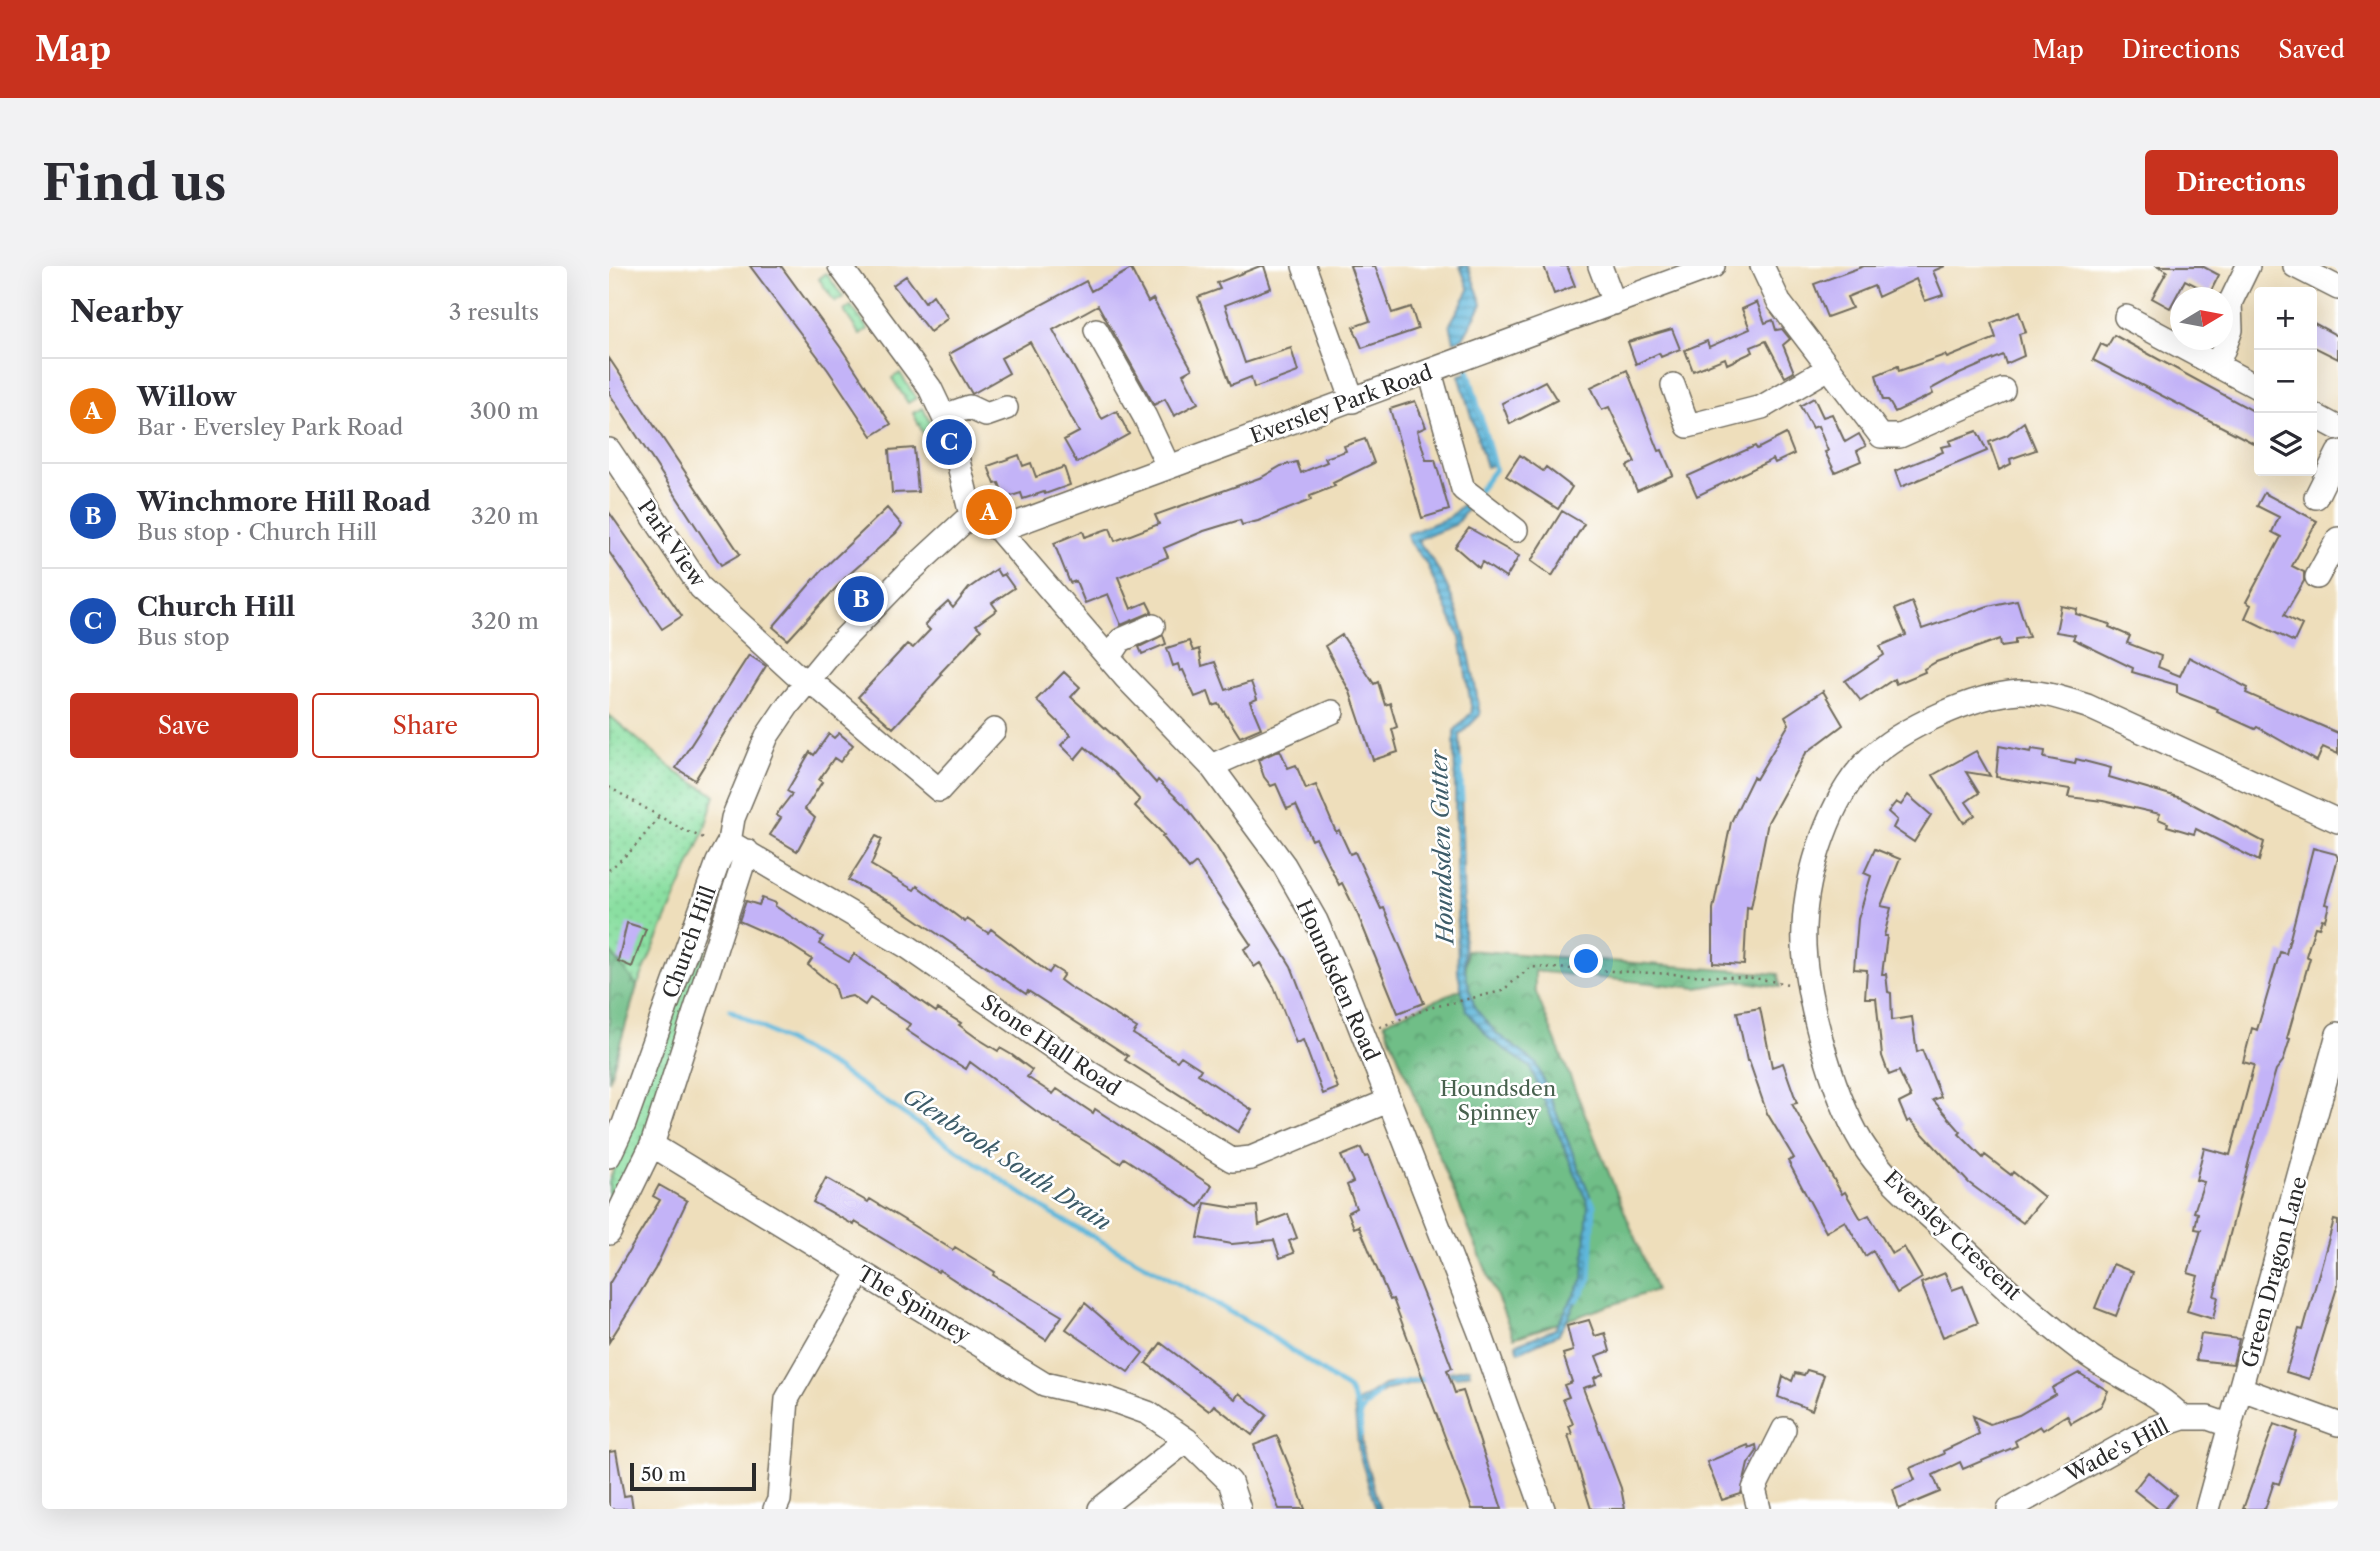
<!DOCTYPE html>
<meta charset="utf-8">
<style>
body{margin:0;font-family:"Libre Caslon Text",serif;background:#f2f2f3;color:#2b2b33}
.controls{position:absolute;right:21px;top:21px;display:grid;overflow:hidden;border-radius:7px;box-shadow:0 7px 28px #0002}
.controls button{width:63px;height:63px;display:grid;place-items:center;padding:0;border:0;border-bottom:2px solid #e1e1e2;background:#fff;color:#2b2b33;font:35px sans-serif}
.compass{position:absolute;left:1561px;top:21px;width:63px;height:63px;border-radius:50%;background:#fff;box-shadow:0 7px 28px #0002;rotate:80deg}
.scale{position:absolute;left:21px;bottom:18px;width:126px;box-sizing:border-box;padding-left:7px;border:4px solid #2b2b2b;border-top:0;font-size:19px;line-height:24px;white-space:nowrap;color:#2b2b2b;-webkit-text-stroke:5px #fff;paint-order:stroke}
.you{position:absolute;left:978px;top:696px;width:24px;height:24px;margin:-18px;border:5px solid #fff;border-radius:50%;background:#1a73e8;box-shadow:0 0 0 10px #1a73e833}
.badge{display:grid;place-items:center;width:46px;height:46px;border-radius:50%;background:#c8321e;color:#fff;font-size:23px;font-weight:700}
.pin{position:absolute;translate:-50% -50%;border:4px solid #fff;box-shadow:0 2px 7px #0006}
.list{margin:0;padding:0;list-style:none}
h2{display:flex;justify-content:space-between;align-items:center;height:91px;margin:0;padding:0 28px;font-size:30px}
h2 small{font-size:23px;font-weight:400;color:#7c7c81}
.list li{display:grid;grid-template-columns:46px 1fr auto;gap:21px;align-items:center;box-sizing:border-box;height:105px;padding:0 28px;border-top:2px solid #e1e1e2}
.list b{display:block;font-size:26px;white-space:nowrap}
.list p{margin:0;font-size:23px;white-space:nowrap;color:#7c7c81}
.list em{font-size:23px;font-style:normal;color:#7c7c81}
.actions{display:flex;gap:14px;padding:21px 28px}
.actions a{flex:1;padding:16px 0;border:2px solid #c8321e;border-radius:7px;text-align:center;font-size:24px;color:#c8321e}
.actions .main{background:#c8321e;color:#fff}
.icon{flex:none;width:38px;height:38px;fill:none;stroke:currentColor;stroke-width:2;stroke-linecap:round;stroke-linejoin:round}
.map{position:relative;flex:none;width:1729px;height:1243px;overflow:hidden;border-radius:7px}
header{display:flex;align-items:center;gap:42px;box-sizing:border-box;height:98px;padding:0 35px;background:#c8321e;color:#fff}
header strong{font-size:33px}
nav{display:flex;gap:38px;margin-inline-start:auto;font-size:24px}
.intro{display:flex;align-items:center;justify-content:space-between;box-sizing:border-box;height:168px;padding:0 42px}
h1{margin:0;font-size:49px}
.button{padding:18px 32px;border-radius:7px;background:#c8321e;color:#fff;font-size:24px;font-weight:700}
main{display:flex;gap:42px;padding:0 42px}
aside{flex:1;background:#fff;border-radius:7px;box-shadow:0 7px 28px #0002}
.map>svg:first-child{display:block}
.green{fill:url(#green-dots);stroke:#5a8566;stroke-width:2}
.forest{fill:url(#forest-crowns);stroke:#4d7459;stroke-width:2}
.water{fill:url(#water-rules);stroke:#447183;stroke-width:2}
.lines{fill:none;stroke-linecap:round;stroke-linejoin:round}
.stream{stroke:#5eb7db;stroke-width:5}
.building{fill:#c3b3f7}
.minor-casing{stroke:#6f6a5d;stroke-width:26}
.path{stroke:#6f6a5d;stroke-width:2.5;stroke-dasharray:2 5;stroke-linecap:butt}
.minor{stroke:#fff;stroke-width:23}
.labels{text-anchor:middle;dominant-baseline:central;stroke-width:5;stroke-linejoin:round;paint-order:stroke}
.street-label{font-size:21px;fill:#2b2b2b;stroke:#fff}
.park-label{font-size:21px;fill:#48614e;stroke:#fff}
.water-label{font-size:23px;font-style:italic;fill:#3d5c69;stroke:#fff}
</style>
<header>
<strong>Map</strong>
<nav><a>Map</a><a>Directions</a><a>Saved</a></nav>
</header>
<div class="intro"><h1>Find us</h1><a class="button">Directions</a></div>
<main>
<aside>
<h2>Nearby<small>3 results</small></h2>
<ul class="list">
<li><span class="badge" style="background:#e8710a">A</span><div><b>Willow</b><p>Bar · Eversley Park Road</p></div><em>300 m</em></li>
<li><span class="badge" style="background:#1a4fb4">B</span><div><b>Winchmore Hill Road</b><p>Bus stop · Church Hill</p></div><em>320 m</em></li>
<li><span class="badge" style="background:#1a4fb4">C</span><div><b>Church Hill</b><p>Bus stop</p></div><em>320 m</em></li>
</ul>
<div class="actions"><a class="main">Save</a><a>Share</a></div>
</aside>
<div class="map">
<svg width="1729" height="1243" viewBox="0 0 1729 1243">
<defs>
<pattern id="green-dots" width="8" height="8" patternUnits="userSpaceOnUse" patternTransform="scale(1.75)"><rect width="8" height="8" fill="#8adfa1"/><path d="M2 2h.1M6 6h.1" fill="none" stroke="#77c08b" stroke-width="1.8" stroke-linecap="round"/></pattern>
<pattern id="forest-crowns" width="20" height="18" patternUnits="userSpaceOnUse" patternTransform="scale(1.75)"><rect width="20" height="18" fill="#6fbe87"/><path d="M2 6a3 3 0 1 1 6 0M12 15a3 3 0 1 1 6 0" fill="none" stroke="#5b9b6f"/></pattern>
<pattern id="water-rules" width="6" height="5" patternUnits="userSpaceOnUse" patternTransform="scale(1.75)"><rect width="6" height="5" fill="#5eb7db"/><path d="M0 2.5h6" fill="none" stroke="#4e95b2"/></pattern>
</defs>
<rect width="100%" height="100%" fill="#fff"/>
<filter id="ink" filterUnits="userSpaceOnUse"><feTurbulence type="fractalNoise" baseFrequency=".0143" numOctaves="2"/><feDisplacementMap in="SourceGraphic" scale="14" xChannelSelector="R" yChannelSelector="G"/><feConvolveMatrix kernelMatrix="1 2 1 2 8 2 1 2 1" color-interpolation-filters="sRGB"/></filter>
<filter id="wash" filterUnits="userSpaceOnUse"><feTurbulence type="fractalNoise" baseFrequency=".00686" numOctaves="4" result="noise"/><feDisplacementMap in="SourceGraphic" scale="28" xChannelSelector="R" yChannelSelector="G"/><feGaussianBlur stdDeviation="1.57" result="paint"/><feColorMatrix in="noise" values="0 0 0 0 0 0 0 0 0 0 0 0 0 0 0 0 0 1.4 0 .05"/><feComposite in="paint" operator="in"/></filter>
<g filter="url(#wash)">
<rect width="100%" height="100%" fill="#eedebb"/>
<path class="green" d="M217,7l17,24 -8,5 -16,-23z
M242,40l17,23 -8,6 -16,-24z
M291,107l16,25 -8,5 -16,-25z
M314,142l12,26 -9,5 -13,-26z
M0,449l67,57 39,23 -13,42 -65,149 -28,95z
M127,585l-69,230 -58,143v-42l101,-281z"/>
<path class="forest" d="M0,684l28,36 -28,95z
M858,684l311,24 2,13 -41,-6 -42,7 -162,-17v19l121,300 -142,48 -130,-316 80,-34z"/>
<path class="water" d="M851,0h8l14,38 -19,34 -9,3 -4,-17 19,-34z
M858,107l25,92 -6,2 -27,-92z
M858,235l4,4 -16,20 -38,15c43,50 53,112 63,175l-20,20 5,236 10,37 21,25 40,30 58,142 -7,76 -28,53 -40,18 -3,-8 39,-15 28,-50 5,-75 -58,-137 -40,-28 -24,-29 -8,-37 -4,-242 18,-19 -12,-74 -34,-75 -17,-21 -2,-8 41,-16z
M860,1102l1,5 -13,4 -7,-2 -63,15 -28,17 4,45 17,57h-4l-17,-56 -5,-48 30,-20z"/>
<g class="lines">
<path class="stream" d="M857,96l29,107 -18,24
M851,495l2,39
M121,744l106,58 216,146 209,115 88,61 11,23 1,22
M968,1034l13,-20 4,-75 -3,-6
M784,1119l35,-7
M751,1147l19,-21"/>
</g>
<g id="blocks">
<path class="building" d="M141,0h31l60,82 50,76 -19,12 -44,-66z
M651,0h4l7,22 -46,17 20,58 46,-15 7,24 -44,16 -3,-11 -20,8 -33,-88 22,-8 -3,-6z
M741,0h25l17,47 19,-6 7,22 -56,19 -9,-21 17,-6z
M935,0h23l8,20 -21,8z
M1255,0h81l-12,5 10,24 -18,6 -9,-22 -38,18 -4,-11 -27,11 5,11 -25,9 -13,-33z
M1549,0h44l17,9 -9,18 -25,-13 -15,28 -18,-10 15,-27z
M522,3l17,33 5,-3 39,70 -9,5 15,29 -24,13 -9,-17 -11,6 -56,-100 -45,25 49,89 15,-8 12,23 -52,29 -13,-23 15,-8 -49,-90 -29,16 8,15 -37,21 -23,-40 137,-73 5,10z
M297,10l19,26 8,-7 15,23 -18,14 -37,-47z
M1148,36l8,21 8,-3 3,10 6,-1 8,10 -7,6 11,27 -9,5 -19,-36 -15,6 2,5 -26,12 -2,-6 -32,13 -8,-21 22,-9 2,6 41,-18 -8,-20z
M1410,46l7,20 -7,2 5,22 -18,8 -3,-9 -48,21 -24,13 2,5 -38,18 -7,-12h-5l-7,-25 22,-9 1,5 46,-16 2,3 49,-20 -5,-15z
M1703,56l26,14v23l-26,-13z
M1063,63l8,20 -19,8 -2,-4 -23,11 -8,-22z
M1505,69l145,79v32l-166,-86 8,-16 6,3z
M0,92l131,196 -19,11 -112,-172z
M1018,104l32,81 3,-1 11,25 -36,16 -10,-25 8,-4 -26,-55 -7,3 -11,-23z
M936,115l12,19 -47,24 -8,-21z
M1205,132l9,19 9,-3 13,28 14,-8 7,12 -9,5 4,10 -26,11 -10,-20 3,-1 -10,-25 -6,2 -12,-22z
M806,135l11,26 -9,4 5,15 4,14h9l14,50 -27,8 -32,-109z
M1415,156l12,28 -26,9 1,5 -12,6 -10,-28 18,-7z
M1368,165l10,20 -86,36 -6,-16 48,-19 -2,-5 10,-2 -2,-4z
M1177,168l8,20 -19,9 -2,-4 -76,37 -9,-20 67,-30 2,3z
M756,173l9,24 -41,20 2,3 -25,10 1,4 -53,21 -16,4 -2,-5 -36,11 -40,17 4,9 -50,20 13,32 16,-7 5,10 -31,13 -13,-31 -23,9 -9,-22 -6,2 -16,-40 29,-12 2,6 25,-9 5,13 44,-17 -4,-9 107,-38 19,-11 16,-4 4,11 26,-11 -2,-4 21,-7 -2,-5z
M305,182l4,44 -26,1 -3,-43z
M410,189l4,11 8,-3 5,14 28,-10 6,18 -25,9 -1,-2 -21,7 -2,-6 -16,5 -6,-15 -4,1 -7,-18z
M911,189l23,16 3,-4 26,20 -14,22 -52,-33z
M1655,227l53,28 -25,45 12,6v9l-20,34 18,10 -8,17 -49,-24 6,-13 -5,-3 35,-65 -9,-5 7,-15 -22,-11z
M278,242l15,17 -6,8 -51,45 -57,62 -15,-13 48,-56z
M953,245l22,13 -32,52 -21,-15z
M0,246l73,104 -20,13 -53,-77z
M860,262l50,28 -13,22 -24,-16 -3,6 -24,-21z
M387,303l4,7 4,-2 10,14 -22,15 5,7 -21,15 5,5 -41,43 2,2 -49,53 -35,-31 49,-53 6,4 17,-18 -5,-5 11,-12 12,-11 5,6 16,-20z
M1408,334l12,37 -14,2v5l-14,2 -1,-7 -64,23 -12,7 1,3 -29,12 -2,-5 -33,22 -16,-20 39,-26 -4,-9 26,-11 -11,-26 17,-7 10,27 66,-23z
M1452,340l16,3 -1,5 34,10 -1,3 21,9 -3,7 34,13 -3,11 22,9 9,-19 59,31 -2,5 92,40v21l-15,-7 -6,14 -60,-34 -2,2 -38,-17 1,-3 -41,-16v-8l-45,-13 1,-4 -60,-29 2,-4 -19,-3z
M554,369l3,9 -24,10 -3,-7z
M733,369l32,49 4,-2 7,23 5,-2 7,24 -5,2 6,23 -25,8 -23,-68 -25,-46z
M580,375l4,10 6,-2 3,17 13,-4 11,28 25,-8 6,17 -7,3 11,26 -21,9 -21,-33 -6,2 -5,-14 -13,5 -12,-27 -3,1 -2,-7 -5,2 -6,-18z
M140,389l17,11 -71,114 -19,-12z
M455,406l16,15 -9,10 45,41 40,45 2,-3 26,25 32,41 75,120 47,122 -15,6 -20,-54 -7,3 -22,-56 -14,-24 -6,4 -10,-18 7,-4 -55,-82 -7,6 -27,-33 2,-1 -29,-29 5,-6 -25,-27 -30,-26 -10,12 -14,-14 10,-10 -35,-35z
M1214,425l20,34 -37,28 -38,69 -17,86 -4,-1 -3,58 -31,-2v-54l18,-87 22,-45 3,2 33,-55 -4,-8z
M230,467l14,12 -13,17 -6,-4 -15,22 3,2 -17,27 10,9 -18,33 -27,-16 11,-17 -5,-3 16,-21 -5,-3 23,-39 4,3 15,-21 5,4z
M1390,480l32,6 1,-3 13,2 -1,7 31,6 1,-5 35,9 -2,9 72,21 83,44 -5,19 -63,-32 -2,5 -27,-8 1,-3 -10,-4 2,-5 -57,-13 -35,-4 2,-8 -74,-12z
M671,484l8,18 8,-3 10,24 10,-4 20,47 3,-2 11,24 5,-2 26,57 3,-1 40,95 -26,10 -40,-98 -16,-32 -3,2 -23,-47 -4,2 -16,-35 -9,4 -11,-25 -5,2 -7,-9 -6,-17z
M1367,485l14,25 -24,-4 13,21 -13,9 9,13 -11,8 -31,-48z
M1299,529l23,20 -17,27 -21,-14 4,-8 -9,-8 8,-10 5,3z
M267,570l6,3 -11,26 43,25 3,-4 48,36 2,-3 21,14 3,-4 58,44 4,-6 11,7 -4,6 8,6 69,42 -4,6 44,27 4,-5 20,13 -3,5 54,36 -14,22 -113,-72 3,-4 -100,-65 -2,3 -134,-91 -44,-23z
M1704,582l23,6 2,4 -13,46 4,1 -4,15 -3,-1 -3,9 -4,-1 -9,29 4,2 -23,80 3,1 -7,22 -7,9 -25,83 -37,143 4,1 -5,22 -26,-8 11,-35 -10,-3 13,-43 -6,-1 3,-16 -4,-1 10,-30 -8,-2 8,-32 26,7 24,-90 -11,-3 9,-34 5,2 23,-78 6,2z
M1266,583l25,10 -19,47 10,2 -7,28h3l-5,38h4l2,18 3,1 1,27 20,-3 5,35 5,-2 19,47 -8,3 28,32 -2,2 24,24 2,-3 26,20 2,-3 31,25 -21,26 -54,-40 -59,-63 -3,2 -8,-19 12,-6 -12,-26 -10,4 -7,-19 -6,-58h-11l2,-28 -13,-1 4,-50 13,-43 -7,-3z
M153,632l14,5 -1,3 48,31 -4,7 30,18 5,-8 82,58 2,-3 23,14 -2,2 18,13 21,13 2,-3 12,7 20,15 -5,7 26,17 4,-5 36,24 2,-4 117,77 -13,21 -75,-49 -4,5 -84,-52 -66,-49 -4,7 -21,-13 -39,-26 4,-6 -40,-26 -5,7 -13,-9 -14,3 -4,-13 -26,-21 4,-6 -28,-18 -45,-20 7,-20 13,4z
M18,657l19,6 -14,38 -14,-6z
M1151,742l12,59 11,-4 14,40 -5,1 50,90 3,-2 16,27 8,-4 23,39 12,-7 18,31 -25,15 -24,-42 -8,5 -20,-35 -19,11 -38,-71 6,-3 -27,-45 -18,-52h-2l-10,-49z
M752,882l4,9 3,-1 71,178 13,34 -5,2 8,23 8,-2 39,118h-30l-79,-210 -3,1 -31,-74 -5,2 -6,-16 8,-4 -9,-23 6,-3 -12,-26z
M217,912l42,24 2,-3 83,51 2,-3 40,25 -2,3 69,41 -16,24 -107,-70 -1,2 -83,-50 -1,3 -41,-23z
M50,919l28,16 -32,68 -46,73v-58l51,-84 -7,-4z
M596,937l30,5 22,-2 2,19 29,-11 9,24 -8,3 5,12 -14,5 -6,-18 -42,4 -34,-6z
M1725,954l4,1v63l-29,95 -23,-7 13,-43 4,1z
M1504,998l20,8 -17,44 -21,-8z
M1336,1007l7,17 11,-4 15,37 -35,14 -22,-54z
M476,1037l58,50 -15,19 -62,-43z
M980,1054l6,16 10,-3 5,18 -14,5 7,18 -9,4 2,6 -13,4 38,100 4,21h-34l-23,-74 4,-1 -3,-8 4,-2 -10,-25 6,-2 -5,-12 8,-3 -9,-28 10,-3 -6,-25z
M1592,1068l38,5 -6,25 -37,-4z
M552,1077l74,56 4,-6 28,22 -15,20 -38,-30 -5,6 -63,-48z
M1198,1104l17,5 -12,35 -34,-13 5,-21 9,5 3,-8 9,2z
M1470,1107l29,18 -7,15 -30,17 -4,-8 -24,15 -3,-4 -25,15 2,5 -54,23 -3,-7 -27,13 7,17 -41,17 -6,-20 22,-9 -5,-12 34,-14 -1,-3 36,-17 -6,-18 17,8 29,-9 36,-21 -3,-6z
M1665,1158l23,8 -18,52 -5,-2 -9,27h-22z
M668,1170l17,42 11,31h-26l-19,-48 -6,-16z
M1139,1179l1,3 7,-3 1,6 -9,13 -7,30 -19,6 -15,-38z
M7,1185l8,45 7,-1 2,14h-24v-57z
M1539,1206l28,23 -11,14h-7l-24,-19z"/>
</g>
</g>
<g filter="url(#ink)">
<use href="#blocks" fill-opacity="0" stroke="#6f6a5d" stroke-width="2"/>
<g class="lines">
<defs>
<path id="minor" d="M231,0l90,122 21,44 20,83
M695,0l49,135
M991,0l14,37
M1153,0l17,36 102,134h19l103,-46
M1686,0l43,22
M1614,40l7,-3 18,-37
M1517,51l133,71
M487,64l49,87 23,49
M1608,100l14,-36 -1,-27
M821,106l33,117 53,41
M1064,119l15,41 74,-19 65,-38
M1703,148l26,14
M335,150l25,-9 17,8 20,-7
M0,184l92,138 94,86 25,15 119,101 55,-60
M1707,231l22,-44
M362,249l28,15 714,-264
M390,264l127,148 85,88 73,99 32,56 27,62 137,350 63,176
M1708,311l21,-38
M500,392l12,-18 32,-14
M602,500l121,-54
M120,576l179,105 182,126 142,87 19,-2 137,-57
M43,879l392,239 65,15 39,14 39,27 43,42 9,27
M0,890l15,-32 94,-262 11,-20 4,-24 34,-82 21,-31 48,-58 69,-71 66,-61
M0,967l43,-88 95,-294
M1633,1123l96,35
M1574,1152c-29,-29 -66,-41 -98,-65 -52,-38 -99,-84 -146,-128 -27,-25 -57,-50 -77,-82 -30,-50 -61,-158 -58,-216 2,-54 26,-130 65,-168 32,-31 105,-64 150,-67 24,-1 45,7 68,14l251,115
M166,1243l4,-9 8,-101 73,-127
M491,1243l87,-69
M1150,1243l-5,-20 30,-60
M1400,1243l144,-81 30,-10h25l23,8
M1598,1243l131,-475"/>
</defs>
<use href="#minor" class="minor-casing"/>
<path class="path" d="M0,521l74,43 24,9
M0,604l24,-21 26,-32
M771,761l49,-19 73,-17 29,-24 223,11 34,6"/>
<use href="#minor" class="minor"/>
</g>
</g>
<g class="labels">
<g class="street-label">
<text transform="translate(732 138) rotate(-20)">Eversley Park Road</text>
<text transform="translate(63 277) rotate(55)">Park View</text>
<text transform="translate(80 676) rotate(-70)">Church Hill</text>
<text transform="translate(729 714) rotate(66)">Houndsden Road</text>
<text transform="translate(442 779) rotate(34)">Stone Hall Road</text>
<text transform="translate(1344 969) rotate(43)">Eversley Crescent</text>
<text transform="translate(1665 1006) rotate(-75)">Green Dragon Lane</text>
<text transform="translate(305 1038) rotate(31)">The Spinney</text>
<text transform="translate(1508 1184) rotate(-27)">Wade's Hill</text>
</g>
<g class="park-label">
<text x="889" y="822">Houndsden<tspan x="889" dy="24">Spinney</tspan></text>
</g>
<g class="water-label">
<text transform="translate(833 581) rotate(-92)">Houndsden Gutter</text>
<text transform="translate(398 893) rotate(33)">Glenbrook South Drain</text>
</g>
</g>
</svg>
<div class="controls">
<button>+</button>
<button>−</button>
<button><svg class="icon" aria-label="layers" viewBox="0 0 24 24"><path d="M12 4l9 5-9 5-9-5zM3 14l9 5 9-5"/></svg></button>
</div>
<svg class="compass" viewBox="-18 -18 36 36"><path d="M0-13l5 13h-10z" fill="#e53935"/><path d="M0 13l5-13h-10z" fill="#7c7c81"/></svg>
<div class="scale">50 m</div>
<div class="you"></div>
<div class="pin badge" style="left:380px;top:246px;background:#e8710a">A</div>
<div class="pin badge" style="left:252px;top:333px;background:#1a4fb4">B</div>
<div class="pin badge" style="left:340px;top:176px;background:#1a4fb4">C</div>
</div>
</main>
